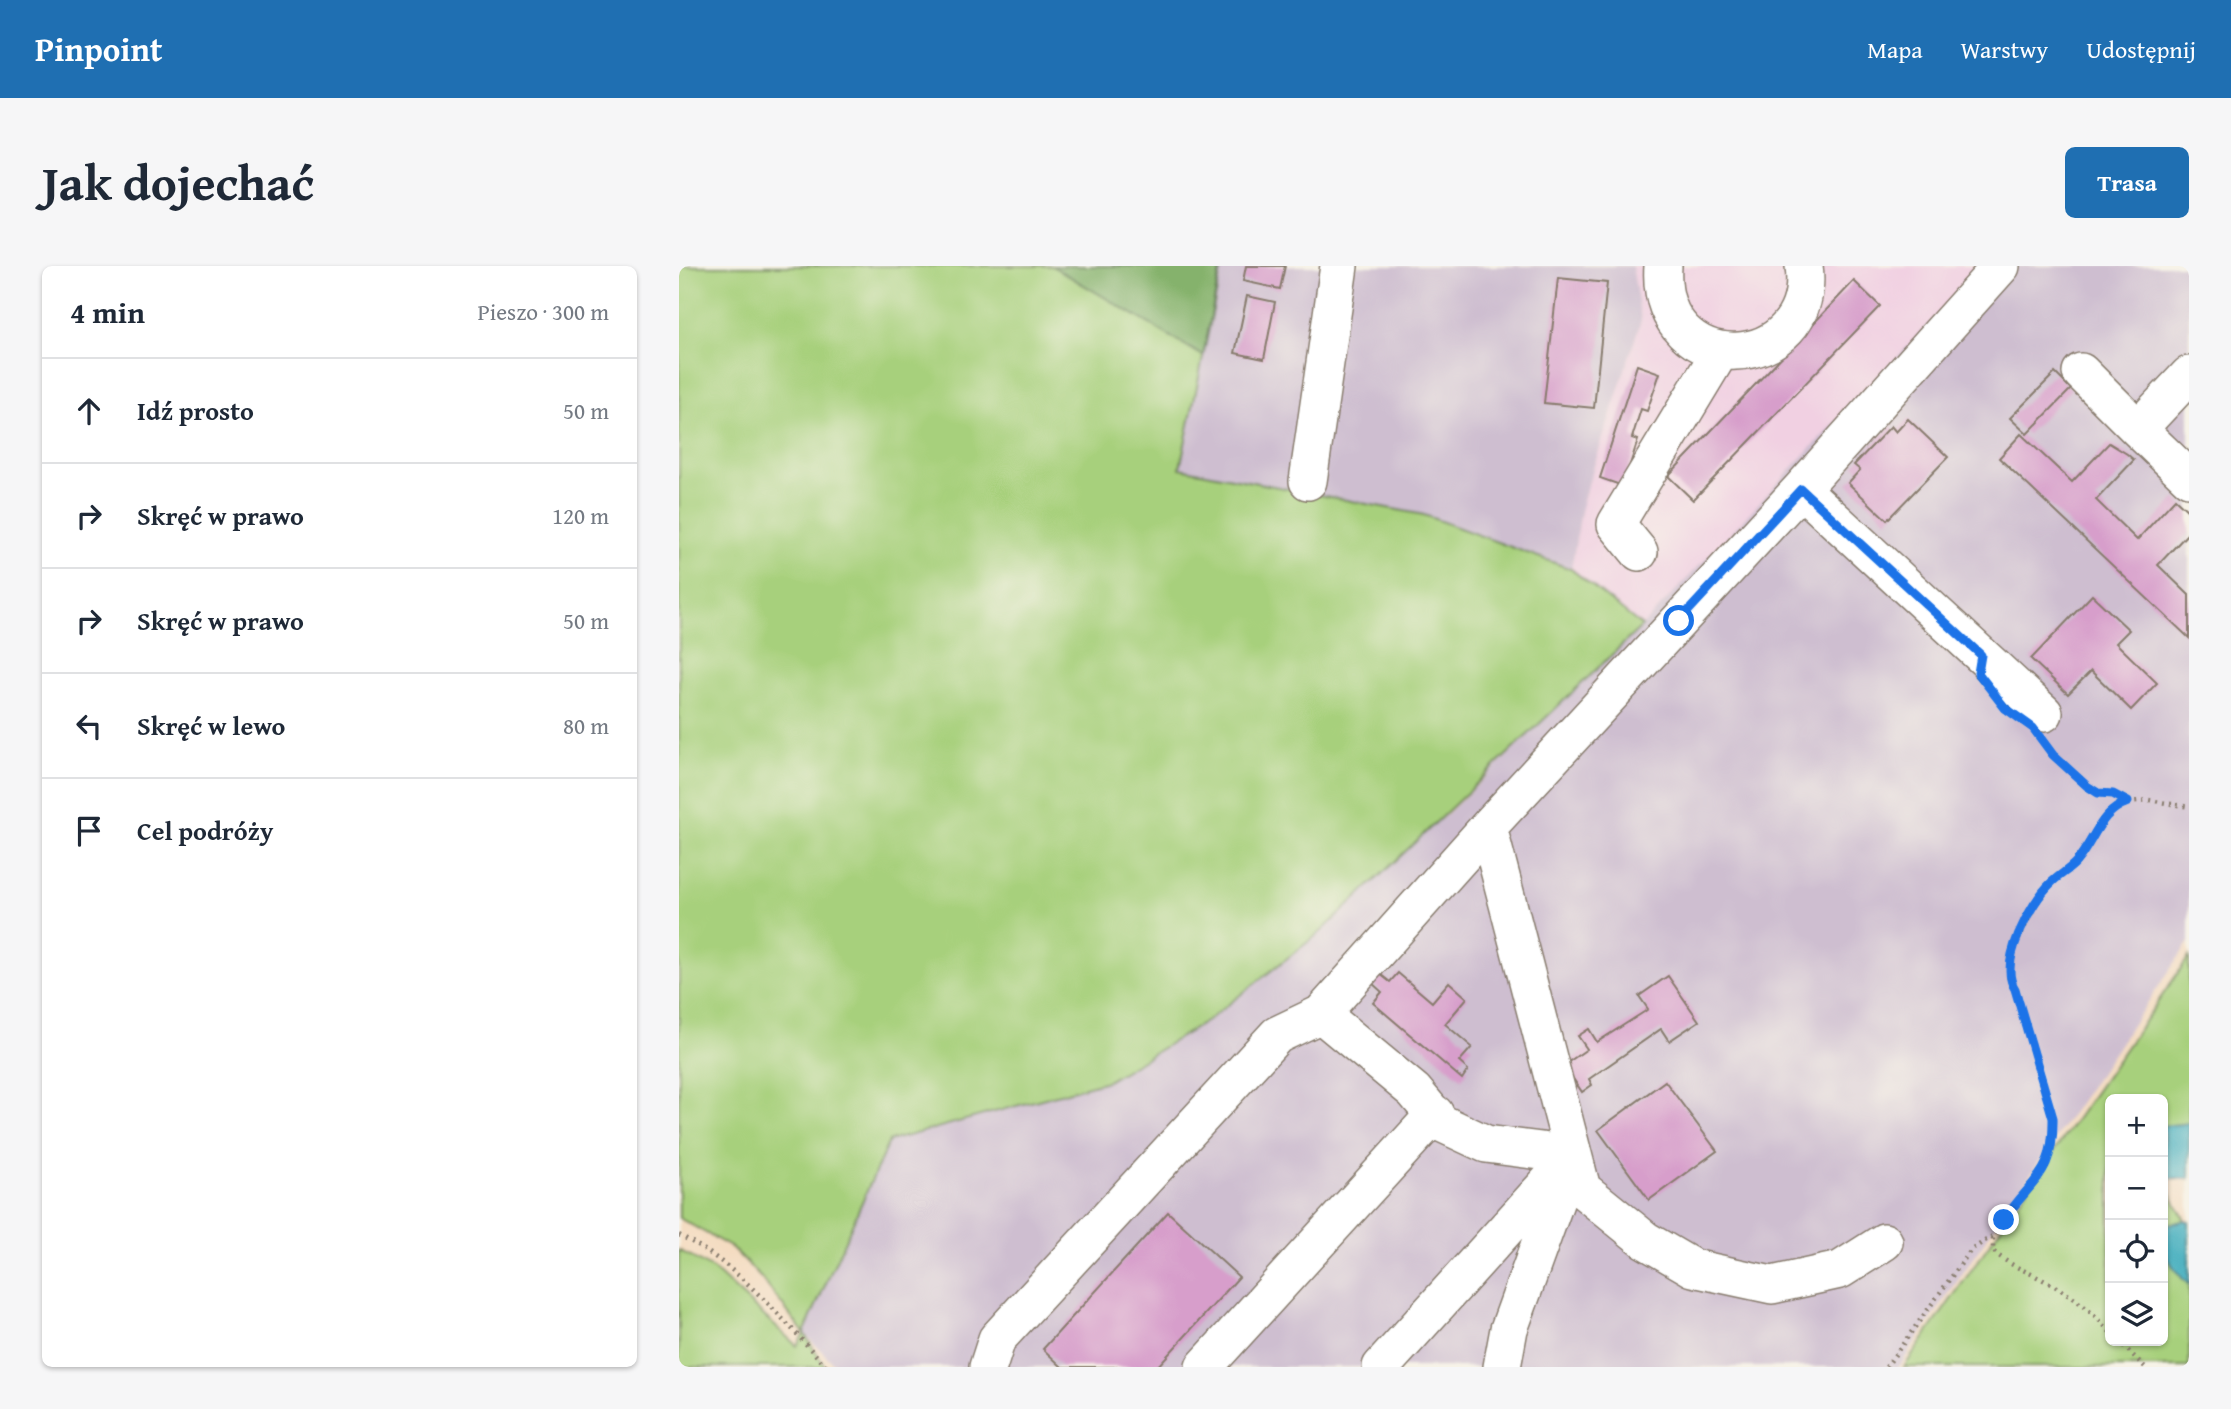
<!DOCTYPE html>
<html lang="pl">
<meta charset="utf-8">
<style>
body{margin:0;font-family:"Gentium Book Plus",serif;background:#f6f6f7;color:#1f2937}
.controls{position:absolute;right:21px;bottom:21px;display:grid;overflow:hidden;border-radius:10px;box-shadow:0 2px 5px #0004}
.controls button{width:63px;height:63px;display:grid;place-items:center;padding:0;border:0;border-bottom:2px solid #e0e1e3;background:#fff;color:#1f2937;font:35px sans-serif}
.stop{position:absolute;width:21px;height:21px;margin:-16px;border:5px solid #1a73e8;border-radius:50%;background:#fff}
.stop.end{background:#1a73e8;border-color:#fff;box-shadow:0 2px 7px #0008}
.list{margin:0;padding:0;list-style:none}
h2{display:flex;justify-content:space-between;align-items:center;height:91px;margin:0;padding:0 28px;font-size:30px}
h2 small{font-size:23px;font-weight:400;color:#747a83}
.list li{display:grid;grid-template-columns:46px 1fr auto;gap:21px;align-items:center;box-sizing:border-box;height:105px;padding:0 28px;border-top:2px solid #e0e1e3}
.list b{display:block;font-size:26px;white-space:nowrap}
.list em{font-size:23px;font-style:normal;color:#747a83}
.icon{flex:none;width:38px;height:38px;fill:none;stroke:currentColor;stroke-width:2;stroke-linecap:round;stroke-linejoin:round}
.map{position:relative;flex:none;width:1510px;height:1101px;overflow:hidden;border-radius:10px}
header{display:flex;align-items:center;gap:42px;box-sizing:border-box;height:98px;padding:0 35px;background:#1f6fb2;color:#fff}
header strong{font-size:33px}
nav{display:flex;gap:38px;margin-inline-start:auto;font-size:24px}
.intro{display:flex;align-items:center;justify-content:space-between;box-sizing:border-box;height:168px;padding:0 42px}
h1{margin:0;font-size:49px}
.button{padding:18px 32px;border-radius:10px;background:#1f6fb2;color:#fff;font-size:24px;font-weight:700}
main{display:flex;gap:42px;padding:0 42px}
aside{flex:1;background:#fff;border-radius:10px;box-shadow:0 2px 5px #0004}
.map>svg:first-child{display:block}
.built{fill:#f1d0e2}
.industrial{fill:#cebed0}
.green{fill:#a7d07c;stroke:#62764c;stroke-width:2}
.forest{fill:#85b26c;stroke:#506744;stroke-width:2}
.water{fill:#3eacbd;stroke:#2d646c;stroke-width:2}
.building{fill:#d79ecb}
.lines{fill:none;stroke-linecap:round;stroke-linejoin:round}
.minor-casing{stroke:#887c6e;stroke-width:40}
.path{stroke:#887c6e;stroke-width:4.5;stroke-dasharray:2 5;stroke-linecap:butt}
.minor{stroke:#fff;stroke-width:37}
.route{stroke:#1a73e8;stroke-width:9}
</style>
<header>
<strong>Pinpoint</strong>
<nav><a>Mapa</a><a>Warstwy</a><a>Udostępnij</a></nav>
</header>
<div class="intro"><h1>Jak dojechać</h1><a class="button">Trasa</a></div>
<main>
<aside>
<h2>4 min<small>Pieszo · 300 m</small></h2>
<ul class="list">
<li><svg class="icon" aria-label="ahead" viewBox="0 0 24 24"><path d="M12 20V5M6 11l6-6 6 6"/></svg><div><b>Idź prosto</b></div><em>50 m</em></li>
<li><svg class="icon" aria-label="right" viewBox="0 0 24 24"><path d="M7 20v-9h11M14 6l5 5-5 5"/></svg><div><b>Skręć w prawo</b></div><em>120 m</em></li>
<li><svg class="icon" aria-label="right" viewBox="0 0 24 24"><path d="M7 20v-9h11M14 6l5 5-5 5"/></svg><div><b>Skręć w prawo</b></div><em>50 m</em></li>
<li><svg class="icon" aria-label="left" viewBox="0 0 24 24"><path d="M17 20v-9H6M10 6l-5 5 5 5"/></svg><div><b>Skręć w lewo</b></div><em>80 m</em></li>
<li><svg class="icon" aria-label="arrive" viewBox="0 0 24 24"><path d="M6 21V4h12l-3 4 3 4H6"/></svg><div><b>Cel podróży</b></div></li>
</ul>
</aside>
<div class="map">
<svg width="1510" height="1101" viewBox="0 0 1510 1101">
<rect width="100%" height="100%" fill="#f7f3e8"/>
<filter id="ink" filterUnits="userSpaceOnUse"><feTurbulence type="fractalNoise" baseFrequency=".0143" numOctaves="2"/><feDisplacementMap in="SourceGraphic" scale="14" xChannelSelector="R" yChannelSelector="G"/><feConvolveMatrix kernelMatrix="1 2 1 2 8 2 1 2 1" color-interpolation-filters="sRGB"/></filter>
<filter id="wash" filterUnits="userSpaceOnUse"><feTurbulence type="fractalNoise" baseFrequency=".00686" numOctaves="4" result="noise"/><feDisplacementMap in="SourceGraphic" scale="28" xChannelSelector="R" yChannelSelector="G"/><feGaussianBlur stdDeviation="1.57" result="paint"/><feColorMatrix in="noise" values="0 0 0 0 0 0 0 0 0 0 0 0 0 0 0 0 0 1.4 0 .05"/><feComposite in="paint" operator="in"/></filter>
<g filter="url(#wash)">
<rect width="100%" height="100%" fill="#f4dcc1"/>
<path class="built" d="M953,0h353l-343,360 -71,-57 12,-69 58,-180z"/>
<path class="industrial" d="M543,0h410l9,54 -58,180 -12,69 -147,-54 -244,-47z
M1305,0h205v676l-290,425h-1062l-33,-34 85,-192 218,-60 339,-266 196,-189z"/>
<path class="green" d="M0,0h543l-42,202 244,47 147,54 71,57 -320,305 -115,90 -100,60 -218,60 -85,192 21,34h-146v-117l35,20 83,76 7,-13 -42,-54 -30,-31 -53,-30z
M1510,691v167l-26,5v-30h-53v242h53v-100l26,41v85h-285z
M1484,913l22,41 -22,15z"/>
<path class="forest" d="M373,0h169l-18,90z"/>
<path class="water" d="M1510,857v56l-20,-1 -6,-4v-48z
M1506,954l4,1v64c-15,-14 -34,-39 -22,-60z"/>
<g id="blocks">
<path class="building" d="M567,0h39l-5,23 -37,-8z
M879,12l49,5 -13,125 -50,-5z
M1175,15l26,25 -187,194 -25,-24z
M568,30l28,6 -11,57 -29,-6z
M958,99l23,8 -13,38 -6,-2 -9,29 6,2 -15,46 -23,-8z
M1376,107l16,16 -44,45 -17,-16z
M1229,153l40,38 -61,63 -39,-37 12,-13 -6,-5 37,-39 5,6z
M1342,168l51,48 37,-39 18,11 7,6 -38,40 41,40 38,-41 14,13v20l-31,33 31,30v43l-190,-180z
M1413,329l37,35 -13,13 41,40 -26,27 -40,-39 -23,23 -37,-35z
M719,707l34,29 17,-20 18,16 -22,26 27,23 -13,15 9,8 -6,9 -89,-76 9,-11 -10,-9 8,-9 10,8z
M989,710l31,45 -30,20 -8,-12 -72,50 3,6 -10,7 -18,-27 23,-16 -9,-13 11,-7 8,13 47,-30 4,-3 -9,-13z
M986,815l52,70 -68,49 -51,-70z
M489,946l71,65 -82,90h-95l-19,-18z"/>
</g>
</g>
<g filter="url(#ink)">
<use href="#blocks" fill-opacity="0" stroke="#887c6e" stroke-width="2"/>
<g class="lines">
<defs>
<path id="minor" d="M984,0c-8,118 155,109 141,0
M1402,106l57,57
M1510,109l-51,54 51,49
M629,215l31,-215
M1122,223l243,224
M960,286l-23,-28 104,-172
M642,748l167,-187
M1205,976l-44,28 -68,15 -79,-17 -48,-28 -63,-51 -94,-362 313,-338 200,-223
M309,1101l9,-28 280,-304 44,-21 93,77 27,32 45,21 87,11
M525,1101l231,-253
M702,1101l192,-212
M823,1101l7,-38 57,-157"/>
</defs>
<use href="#minor" class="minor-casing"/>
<path class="path" d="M1366,478l7,11 46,38 15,1 15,8 21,-2 40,7
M0,969c61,31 102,83 148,132
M1431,1066c-19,-22 -39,-38 -65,-51 -18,-10 -37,-16 -52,-30v-13l11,-18 44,-56 5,-30v-16l-22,-76 -15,-53 -7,-11 2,-24 26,-52 14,-19 26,-21 24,-41 14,-14 13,-5
M1439,1075l27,26
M1207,1101l85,-117 23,-15"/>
<use href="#minor" class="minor"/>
</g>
</g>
<g class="lines" filter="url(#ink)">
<path class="route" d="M1000,355l122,-132 180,166 -3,18 27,35 28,20 20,27 34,31 11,7 15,1 15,8c-29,10 -33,38 -52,60 -7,8 -17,13 -25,21 -21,20 -53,80 -36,106l38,129c1,58 -20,59 -49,102"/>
</g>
</svg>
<div class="controls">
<button>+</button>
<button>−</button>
<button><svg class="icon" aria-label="locate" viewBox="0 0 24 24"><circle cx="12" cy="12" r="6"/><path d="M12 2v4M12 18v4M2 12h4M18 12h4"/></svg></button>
<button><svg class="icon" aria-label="layers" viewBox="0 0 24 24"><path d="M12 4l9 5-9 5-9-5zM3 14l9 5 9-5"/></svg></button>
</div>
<div class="stop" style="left:1000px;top:355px"></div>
<div class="stop end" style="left:1325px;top:954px"></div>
</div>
</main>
